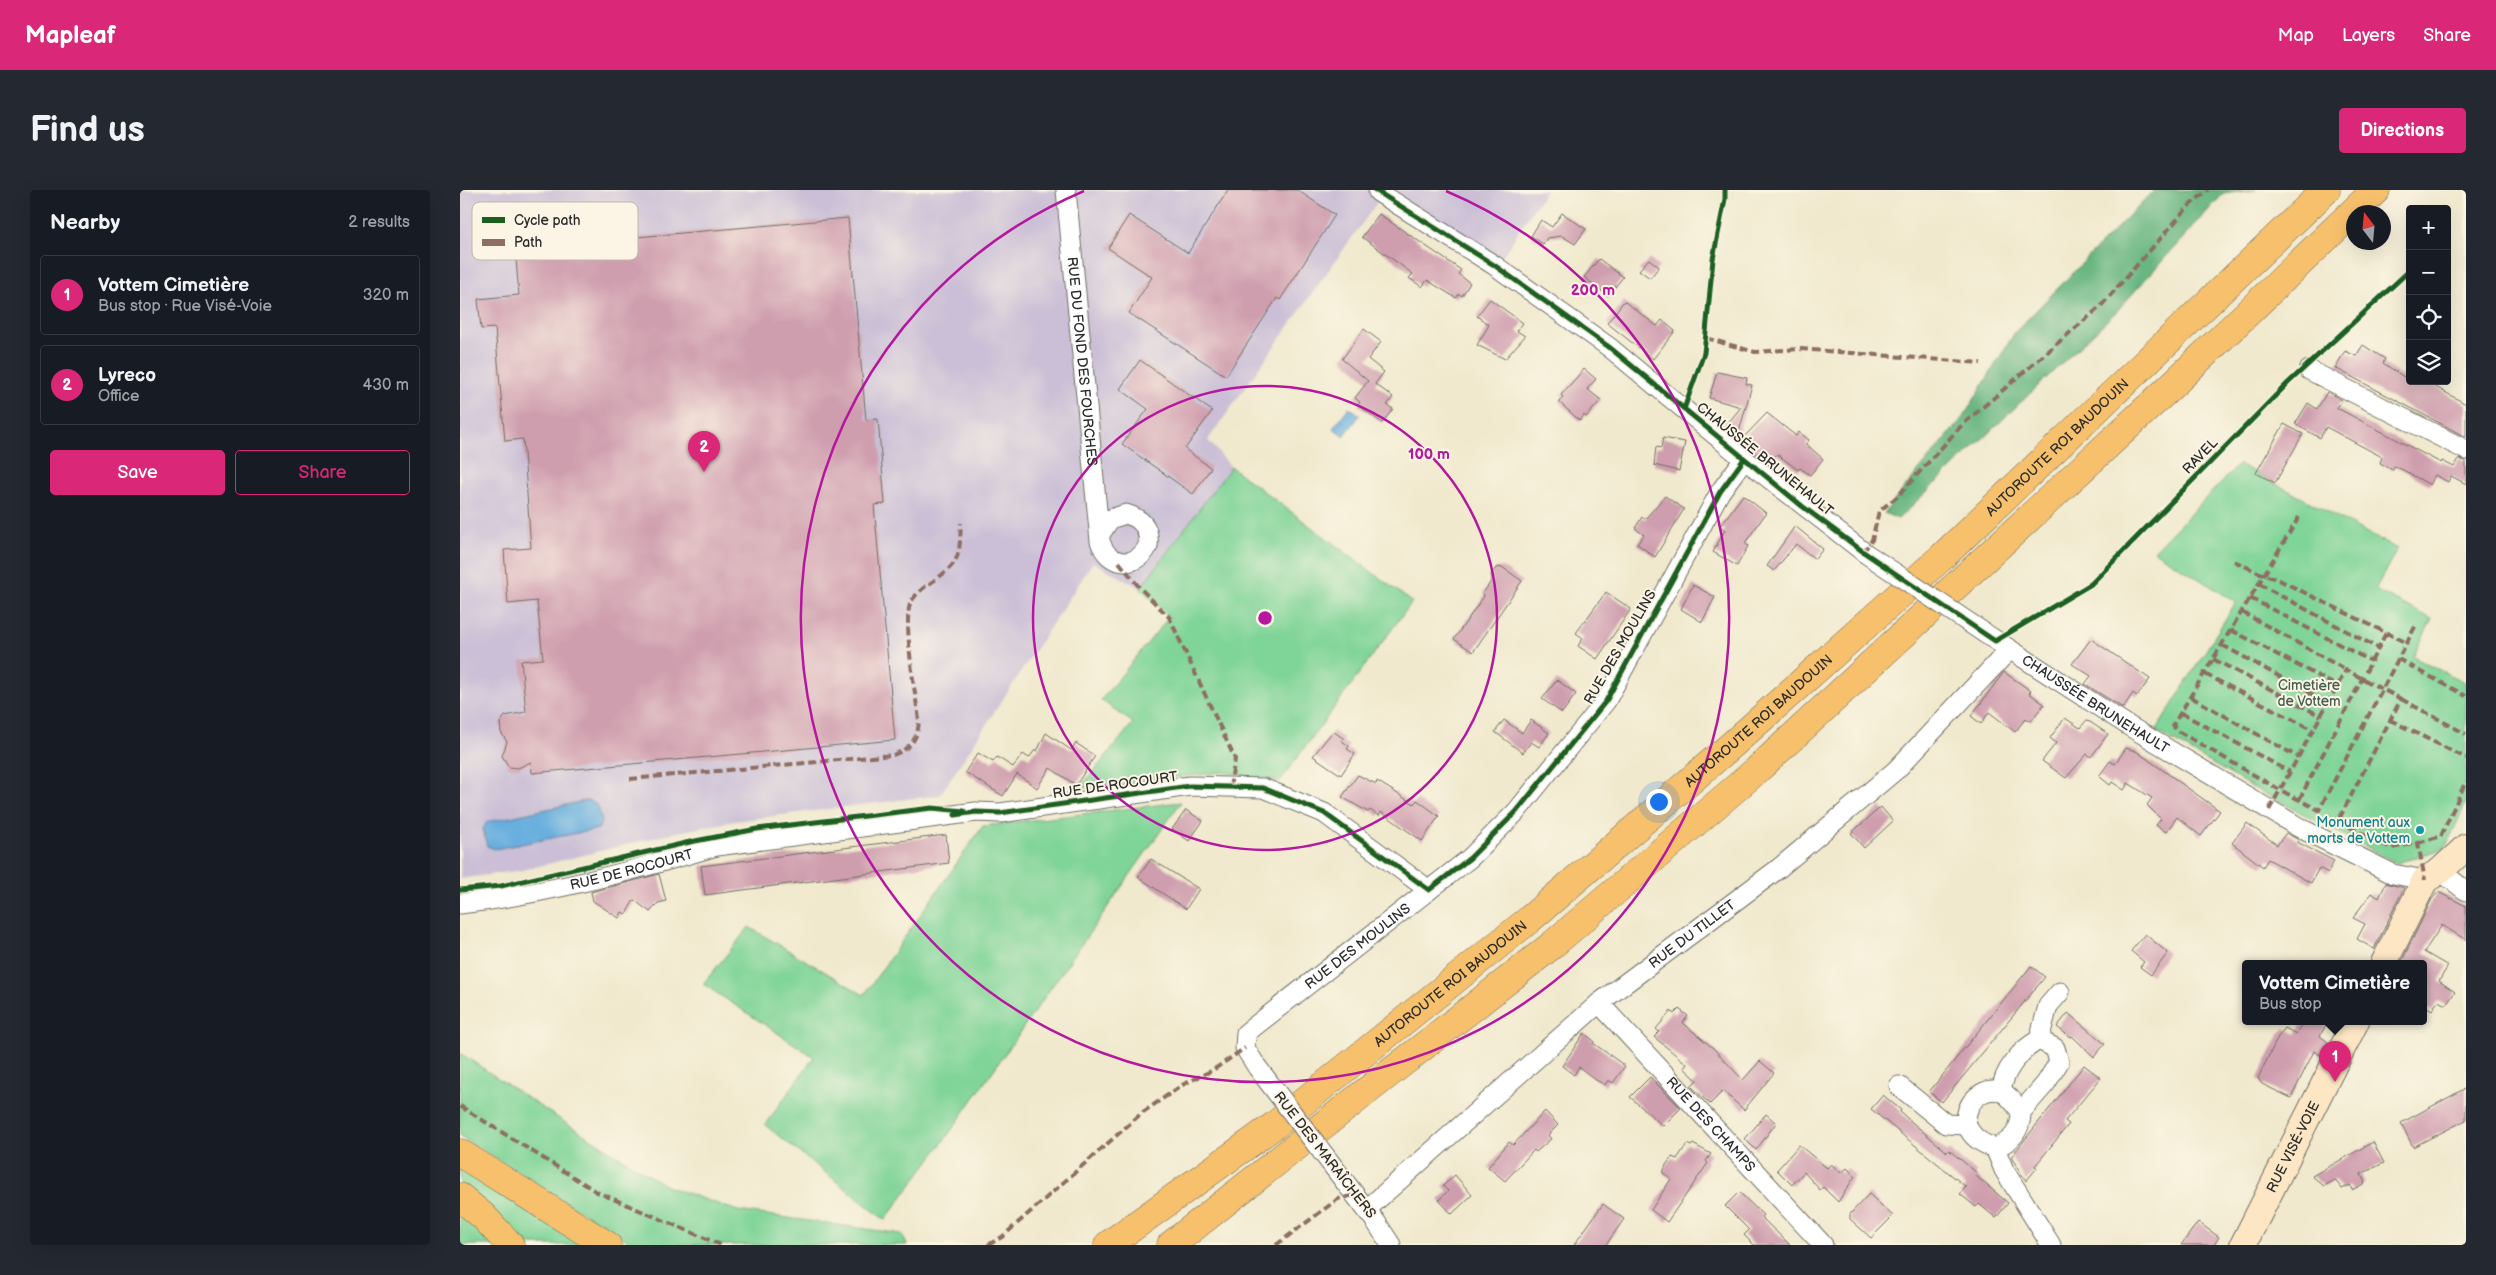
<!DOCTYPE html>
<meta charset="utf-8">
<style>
body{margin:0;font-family:"Balsamiq Sans",sans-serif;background:#242831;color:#f1f3f6}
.controls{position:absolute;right:15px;top:15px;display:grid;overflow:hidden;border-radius:5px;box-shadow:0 5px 20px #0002}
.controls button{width:45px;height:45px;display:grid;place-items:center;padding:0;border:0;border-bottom:1px solid #363941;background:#171b24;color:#f1f3f6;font:25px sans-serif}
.compass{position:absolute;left:1886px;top:15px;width:45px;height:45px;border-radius:50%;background:#171b24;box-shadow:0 5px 20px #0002;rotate:344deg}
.you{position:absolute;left:1198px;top:611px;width:18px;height:18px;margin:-12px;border:4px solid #fff;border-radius:50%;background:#1a73e8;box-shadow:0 0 0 8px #1a73e833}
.badge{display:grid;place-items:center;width:32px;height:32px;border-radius:50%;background:#db2777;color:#fff;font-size:16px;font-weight:700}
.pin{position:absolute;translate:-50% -41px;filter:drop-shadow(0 1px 2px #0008)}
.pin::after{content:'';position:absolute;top:26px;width:18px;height:15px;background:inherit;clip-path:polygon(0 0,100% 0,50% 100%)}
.popup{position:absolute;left:1782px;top:770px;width:185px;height:65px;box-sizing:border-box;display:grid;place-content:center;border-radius:5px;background:#171b24;filter:drop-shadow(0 1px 4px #0005);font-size:16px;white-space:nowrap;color:#9ea1a6}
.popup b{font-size:19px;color:#f1f3f6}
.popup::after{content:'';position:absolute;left:50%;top:100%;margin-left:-10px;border:10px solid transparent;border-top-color:#171b24}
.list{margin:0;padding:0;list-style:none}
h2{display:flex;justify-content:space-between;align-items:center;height:65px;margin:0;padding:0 20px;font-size:21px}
h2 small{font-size:16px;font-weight:400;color:#9ea1a6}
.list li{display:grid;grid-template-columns:32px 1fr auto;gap:15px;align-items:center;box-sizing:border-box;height:80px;margin:0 10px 10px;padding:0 10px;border:1px solid #363941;border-radius:5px}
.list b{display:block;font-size:19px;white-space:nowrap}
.list p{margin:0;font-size:16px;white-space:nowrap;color:#9ea1a6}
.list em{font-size:16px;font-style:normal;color:#9ea1a6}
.actions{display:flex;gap:10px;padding:15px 20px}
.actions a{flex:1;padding:11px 0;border:1px solid #db2777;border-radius:5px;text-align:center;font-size:18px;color:#db2777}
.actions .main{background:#db2777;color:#fff}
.icon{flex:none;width:28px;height:28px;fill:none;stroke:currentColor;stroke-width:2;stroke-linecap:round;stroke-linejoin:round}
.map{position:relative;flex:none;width:2006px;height:1055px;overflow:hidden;border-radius:5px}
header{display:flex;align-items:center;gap:30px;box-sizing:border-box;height:70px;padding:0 25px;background:#db2777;color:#fff}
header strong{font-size:24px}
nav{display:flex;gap:28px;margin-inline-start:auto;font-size:18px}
.intro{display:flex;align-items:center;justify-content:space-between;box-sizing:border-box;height:120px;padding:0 30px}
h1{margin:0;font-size:35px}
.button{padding:12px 22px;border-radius:5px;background:#db2777;color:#fff;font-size:18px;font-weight:700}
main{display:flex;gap:30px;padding:0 30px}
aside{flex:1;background:#171b24;border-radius:5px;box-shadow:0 5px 20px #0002}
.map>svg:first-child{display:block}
.industrial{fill:#cabfd6}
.green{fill:#7fd497;stroke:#558061}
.forest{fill:#67b680;stroke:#497056}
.water{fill:#68aede;stroke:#4a6c84}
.building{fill:#cf9eae}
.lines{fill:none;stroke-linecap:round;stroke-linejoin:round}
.street-casing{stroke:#706e64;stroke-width:21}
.secondary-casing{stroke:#706e64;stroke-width:28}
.highway-casing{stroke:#706e64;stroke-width:29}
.street{stroke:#fff;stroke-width:19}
.secondary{stroke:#fce6c4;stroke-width:26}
.highway{stroke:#f7c06c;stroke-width:28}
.street-bridge-casing{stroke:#706e64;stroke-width:21;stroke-linecap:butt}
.street-bridge{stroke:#fff;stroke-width:19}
.quiet{stroke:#8d6e63;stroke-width:4;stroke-dasharray:8 4;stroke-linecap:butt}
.cycleway-casing{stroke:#fcf5e5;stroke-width:8}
.cycleway{stroke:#1b5e20;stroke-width:5}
.ring{fill:none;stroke:#b5179e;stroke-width:2.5}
.culture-dot{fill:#0f9aa8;stroke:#fcf5e5;stroke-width:2}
.labels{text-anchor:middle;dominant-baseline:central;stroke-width:4;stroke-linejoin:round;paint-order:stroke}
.street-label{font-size:14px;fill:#2b2b2b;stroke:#fcf5e5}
.park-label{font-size:14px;fill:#445e4b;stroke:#fcf5e5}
.culture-label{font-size:14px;fill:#0d838f;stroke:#fcf5e5;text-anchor:end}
.key{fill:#fcf5e5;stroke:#bdb8ad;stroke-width:1}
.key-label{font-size:14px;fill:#2b2b2b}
.centre{fill:#b5179e;stroke:#fcf5e5;stroke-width:2.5}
.ring-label{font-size:15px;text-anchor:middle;font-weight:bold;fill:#b5179e;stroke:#fcf5e5;stroke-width:4;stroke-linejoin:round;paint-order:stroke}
</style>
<header>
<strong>Mapleaf</strong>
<nav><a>Map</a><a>Layers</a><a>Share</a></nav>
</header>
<div class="intro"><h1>Find us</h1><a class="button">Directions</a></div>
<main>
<aside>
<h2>Nearby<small>2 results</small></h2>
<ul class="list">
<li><span class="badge">1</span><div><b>Vottem Cimetière</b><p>Bus stop · Rue Visé-Voie</p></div><em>320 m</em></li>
<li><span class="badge">2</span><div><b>Lyreco</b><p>Office</p></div><em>430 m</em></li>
</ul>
<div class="actions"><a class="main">Save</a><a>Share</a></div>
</aside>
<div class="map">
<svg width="2006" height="1055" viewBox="0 0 2006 1055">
<rect width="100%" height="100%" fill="#fcf5e5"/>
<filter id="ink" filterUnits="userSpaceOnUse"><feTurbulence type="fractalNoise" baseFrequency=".02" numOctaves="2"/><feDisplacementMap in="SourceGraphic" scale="10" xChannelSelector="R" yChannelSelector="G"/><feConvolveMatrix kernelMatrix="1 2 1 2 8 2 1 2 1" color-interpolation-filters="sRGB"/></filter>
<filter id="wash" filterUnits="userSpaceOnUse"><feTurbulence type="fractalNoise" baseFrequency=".0096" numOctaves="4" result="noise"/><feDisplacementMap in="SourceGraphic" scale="20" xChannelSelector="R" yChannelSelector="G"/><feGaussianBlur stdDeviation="1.12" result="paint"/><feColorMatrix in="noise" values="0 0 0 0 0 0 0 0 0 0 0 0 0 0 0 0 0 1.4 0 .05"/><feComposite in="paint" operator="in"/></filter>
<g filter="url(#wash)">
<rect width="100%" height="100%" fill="#f0e9cd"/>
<path class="industrial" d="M0,0h1086l-47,71 -121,-60 -170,239 23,27 -91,121 -47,-26 -153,233 -205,26 -57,11 -155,38 -63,9z"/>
<path class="green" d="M1779,274l158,85 -22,41 57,29 -19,38 53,26v120l-21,45 -48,15 -145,-76 -96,-56 80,-129 -82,-51z
M771,277l181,135 -132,179 -57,-9 -143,16 53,-65 -32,-23 68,-83 -29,-29z
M721,612l-233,333 -63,85 -120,-95 49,-68 -111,-73 46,-57 115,68 119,-169z
M0,863l87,58 119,75 72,25 164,23 5,11h-272l-175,-109z
M0,971l135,84h-72l-63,-60z
M0,1025l20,15 13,15h-33z"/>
<path class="forest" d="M1694,0h102l-33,4 -107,118 -218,207 -14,-6 80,-97 51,-84z"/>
<path class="water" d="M889,217l11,8 -16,21 -11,-8z
M129,610l9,6 4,16 -4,7 -103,20 -8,-3 -4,-17 4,-7z"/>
<g id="blocks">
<path class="building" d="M768,0h69l38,25 -55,85 -3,-2 -51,78 -97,-63 23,-36 -44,-29 21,-33 59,38z
M1102,23l24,16 -11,15 -13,-8 -15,2 -4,6 -12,-8 10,-16 11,7z
M919,24l82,56 -3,4 12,9 -8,13 -3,-2 -3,4 -29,-18 -5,7 -13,-9 4,-4 -51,-37z
M388,28l18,202 12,-1 7,85 -11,1 21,235 -363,33 -1,-11 -13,6 -9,-1 -7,-11 5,-14 -6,-10 -1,-9 5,-7 21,-4 -5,-51 22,-2 -6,-58 -29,3 -4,-54 27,-2 -8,-109 -18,2 -10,-113 -14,1 -3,-30 41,-4 -4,-47z
M1139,69l24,18 -15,19 -24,-19z
M1189,69l10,8 -9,11 -11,-8z
M1030,109l33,24 -6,8 8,5 -20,23 -28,-14 12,-20 -12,-9z
M1164,111l33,25 5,-6 13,11 -22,28 -46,-36z
M904,139l17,13 -13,17 16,13 -9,12 18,13 -6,8 6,4 -11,14 -24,-18 2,-3 -5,-4 13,-17 -26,-22z
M1903,155l22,14 -2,4 27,18h15l41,23v33l-131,-69 10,-17 11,5z
M680,170l72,51 -27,38 26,19 -18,26 -71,-50 26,-35 -28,-20z
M1124,179l12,10 -9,10 14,11 -15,17 -2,-2 -4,6 -21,-19 4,-5 -2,-2z
M1257,182l30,6 -1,6 6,1 -15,54 -13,-11 17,-21 -32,-9z
M1867,202l15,8 -5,8 104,55 1,-2 12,6 5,-8 7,2v23l-15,-8 -3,6 -13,-7 -5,10 -27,-15 -9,-4 -1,4 -13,-7 2,-6 -56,-30 -6,11 -25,-14 13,-21 9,6z
M1307,223l29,23 3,-4 10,8 -3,4 17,15 -13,16 -10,-7 -2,2 -21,-16 -8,10 -29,-23z
M1824,234l19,10 -28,49 -19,-10z
M1203,248l22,4 -6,29 -25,-6 2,-18 5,1z
M1283,305l23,18 -21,30 3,3 -11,20 -24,-14 12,-22 -5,-4z
M1205,306l19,13 -29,48 -18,-13 7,-9 -9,-7 7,-11 3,2z
M1335,336l28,23 -8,10 -19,-15 -22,27 -7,-5z
M1042,377l20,14 -49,71 -19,-13 30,-43 -1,-3 9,-13 -1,-6 5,-6z
M1233,395l22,12 -13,25 -21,-13z
M1146,402l25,17 -34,50 -19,-13 5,-8 -7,-5z
M1631,449l59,40 -13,17 -4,-3 -10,15 -38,-24 6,-8 -19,-12z
M1544,482l27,19 -2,2 15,11 -13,17 -5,-3 -11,14 -26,-20 -8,12 -10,-8z
M1097,490l19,14 -14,19 -20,-14z
M1605,528l15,10 6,-7 4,1 18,12 -17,23 -4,-3 -21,24 -24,-17 14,-18 -6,-5z
M1044,530l18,13 9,-13 18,13 -10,14 -8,-5 -8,11 -28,-21z
M873,541l11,8 -2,2 7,5 -2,3 8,5 -14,21 -28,-19z
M586,543l25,17 5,-7 19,13 -19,29 -26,-17 -13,20 -20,-14 -14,22 -38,-24 13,-19 15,9 4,-5 16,10 10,-13 6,4 6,-8 2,1z
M1666,558l10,3 84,60 -19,25 -24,-19 -11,15 -10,-7 5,-6 -14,-14 5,-7 -24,-15 -4,7 -12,-8 -2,3 -11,-9 11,-15 5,3z
M898,585l18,9 1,-3 37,23 3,-4 22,16 -17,25 -41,-29 -2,4 -9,-6 -2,2 -26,-15z
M1421,617l12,14 -29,27 -13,-15z
M726,620l17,11 -14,20 -17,-12z
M1787,633l30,22 9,-12 13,7 -2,2 37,19 -6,12 -9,-5 -8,15 -43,-24 -5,8 -31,-24z
M486,645l3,28 -244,32 -4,-29z
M691,669l48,30 -13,20 -48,-32z
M199,684l7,27 -8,2 -8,9 -16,-12 -8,14 -4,-2 -3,6 -26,-17 -2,-9z
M1926,693l18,5 -30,61 -17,-10 8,-15 -12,-6 18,-25 8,5z
M1978,702l28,14v34l-24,-15 -18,27 24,14 -9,15 16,11 -9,13 -8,-4 -6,9 -8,-5v-42h-23l31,-64z
M1685,744l23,19 -17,22 -11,-8 4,-5 -13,-11z
M1571,776l14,11 -103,125 -13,-10z
M1219,819l9,7 -5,7 30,25 30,32 17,-19 14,12 -30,37 -21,-19 -13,13 -19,-18 6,-6 -13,-12 3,-4 -33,-27 5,-5 -3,-3 15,-18 3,3z
M1608,823l37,31 -11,13 -22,-21 -2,1 -13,-10z
M1843,831h25l-8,15 8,6 -6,14 -8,-5 -23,47 -29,-14 -4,-6 20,-41 7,-9 11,6z
M1124,843l10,8 -1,2 32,23 -12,17 -5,-3 -3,5 -9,-5 -17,-13 -5,8 -12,-9z
M1624,875l17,13 -36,43 4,3 -34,42 2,2 -11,13 -15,-24z
M1190,887l31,31 -18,18 -33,-29z
M2006,898v32l-53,27 -12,-24z
M1423,905l18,15 -1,2 47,40 2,-2 28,23 -2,2 33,28 -12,15 -17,-14 -3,3 -16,-13 6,-7 -95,-78z
M1085,921l13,14 -10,10 3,4 -15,13 -2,-2 -29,31 -17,-14 21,-25 4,3z
M1306,924l10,9 -20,27 -11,-11z
M1913,952l11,21 -23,11 4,9 -13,7 -2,-5 -8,4 -7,-9 -11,6 -12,-10z
M1227,954l4,2 2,-2 18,10 -5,7 2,2 -41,59 -16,-12 20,-31 -8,-6 3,-8 6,-8 5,2z
M1339,955l28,23 4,-4 10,9 6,-5 8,8 -17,26 -15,-15 -3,3 -16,-18 -12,13 -15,-15z
M995,985l17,20 -20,19 -13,-14 9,-9 -5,-5z
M1279,1002l24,23 -2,2 29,28h-36l-10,-10 5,-5 -24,-24z
M1409,1004l24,22 -22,22 -21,-19v-5z
M1143,1014l21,15 -18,26h-32z
M1738,1032l21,15 -5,8h-33z"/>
</g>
</g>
<g filter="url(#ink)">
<use href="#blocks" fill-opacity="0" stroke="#706e64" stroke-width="1"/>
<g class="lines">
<defs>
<g id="street">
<path id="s1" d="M606,0l34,351c8,26 36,28 48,5 2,-17 -5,-27 -22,-32l-16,5 -9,14"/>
<path d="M918,2l116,73 115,82 135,112 121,94"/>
<path d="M1849,180l157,80"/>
<path id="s2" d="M1526,444l143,92 171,102 93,46 32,6"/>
<path d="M1980,681l26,20"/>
<path id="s3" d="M0,714c86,-10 173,-33 257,-58l259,-34 24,1 190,-27 73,2 61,25 105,77"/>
<path id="s4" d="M1139,813l224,242"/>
<path d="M1579,850l9,-34 12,-14"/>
<path id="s5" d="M797,877l-12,-19 1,-15 224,-175 46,-46 90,-111 114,-209 24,-33"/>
<path d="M1439,896l47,38 20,1"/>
<path d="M1541,902c2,-21 20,-43 38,-52l16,8 4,14 -13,21 -25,29"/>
<path d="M1535,958c17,-7 26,-17 26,-36 -6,-8 -11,-16 -19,-20 -27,-12 -61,39 -7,56l9,22 47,75"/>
<path d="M885,992l31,40 15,23"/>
<path id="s6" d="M907,1019l232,-206 179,-134 118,-99 113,-120"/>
</g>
<g id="secondary">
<path d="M1924,773l41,-83 15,-9 26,-24"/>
<path id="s7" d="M1783,1055l113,-224"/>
</g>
<g id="highway">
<path d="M0,963l147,92"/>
<path d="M0,1007l23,19 27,29"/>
<path id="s8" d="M648,1055l167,-120 255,-206 204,-176 209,-187 383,-366"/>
<path d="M711,1055l380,-299 206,-176 410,-380 209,-200"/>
</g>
</defs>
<use href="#street" class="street-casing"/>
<use href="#secondary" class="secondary-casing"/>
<use href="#highway" class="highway-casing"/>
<use href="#street" class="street"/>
<use href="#secondary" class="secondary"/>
<use href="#highway" class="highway"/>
<defs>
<path id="street-bridge" d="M1405,363l121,81
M797,877l88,115"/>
</defs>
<use href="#street-bridge" class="street-bridge-casing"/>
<use href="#street-bridge" class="street-bridge"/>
<path class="quiet" d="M1246,148l49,14 45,-3 181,14
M1839,327l-126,208 3,5 104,60 39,20 98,-187
M1403,362l9,-12 7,-29 18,-14 65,-72 138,-118 90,-102 18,-15
M1774,371l30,14 13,4 130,64
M659,372l21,26 29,29 66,142 -5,28
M1799,394l119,64
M1790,408l121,63
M1782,422l104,58
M1771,440l106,56
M1762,455l106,58
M1753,469l108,57
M1938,469l68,37
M1745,484l108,56
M1731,507l107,60
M1941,509l65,35
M1721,523l109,59
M1930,530l76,38
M170,589l263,-24c18,-7 25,-16 26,-35 -3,-21 -17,-103 -8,-118 10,-18 33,-23 44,-41 6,-10 5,-26 6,-38
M1839,610l87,-167
M1809,620l77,-140 55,29 -63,122 53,27 27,-5 7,37
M1958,653l23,-7 25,-55
M0,916l137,86 124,53
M528,1055l14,-8 141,-125 41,-28 29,-14 32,-22
M816,1055l62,-46 17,-4"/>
<defs>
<path id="cycleway" d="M915,0l119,75 115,82 193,159 63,47 130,88 96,-57 197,-201 122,-113
M1224,219l20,-56 9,-94 12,-60v-9
M495,625l21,-3 24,1 190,-27 73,2 61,25 105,77 41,-32 46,-46 90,-111 114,-209 24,-33
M0,700l41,-4 189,-44 67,-13 175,-21 32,3"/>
</defs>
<use href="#cycleway" class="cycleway-casing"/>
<use href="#cycleway" class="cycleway"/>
</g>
</g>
<g class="ring">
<circle cx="805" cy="428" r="232"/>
<path d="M986 1A464 464 0 1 1 624 1"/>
</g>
<circle class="culture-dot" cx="1960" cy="640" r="5"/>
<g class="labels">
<g class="street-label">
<text stroke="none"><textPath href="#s1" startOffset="172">RUE DU FOND DES FOURCHES</textPath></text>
<text stroke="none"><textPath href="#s8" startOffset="1241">AUTOROUTE ROI BAUDOUIN</textPath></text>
<text transform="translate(1740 266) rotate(-46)">RAVEL</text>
<text transform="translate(1305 269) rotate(39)">CHAUSSÉE BRUNEHAULT</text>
<text transform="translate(1160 457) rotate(-60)">RUE DES MOULINS</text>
<text stroke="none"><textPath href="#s2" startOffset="130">CHAUSSÉE BRUNEHAULT</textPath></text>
<text stroke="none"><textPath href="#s8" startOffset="836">AUTOROUTE ROI BAUDOUIN</textPath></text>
<text transform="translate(655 595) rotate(-8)">RUE DE ROCOURT</text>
<text stroke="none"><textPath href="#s3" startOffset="175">RUE DE ROCOURT</textPath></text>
<text stroke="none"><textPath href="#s6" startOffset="426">RUE DU TILLET</textPath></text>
<text stroke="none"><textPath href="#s5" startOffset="179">RUE DES MOULINS</textPath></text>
<text stroke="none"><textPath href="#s8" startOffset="431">AUTOROUTE ROI BAUDOUIN</textPath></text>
<text stroke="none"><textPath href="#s4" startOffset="165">RUE DES CHAMPS</textPath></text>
<text stroke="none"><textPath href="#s7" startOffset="110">RUE VISÉ-VOIE</textPath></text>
<text transform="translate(865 965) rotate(52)">RUE DES MARAÎCHERS</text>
</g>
<g class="park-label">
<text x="1849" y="495">Cimetière<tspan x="1849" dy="16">de Vottem</tspan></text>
</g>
<g class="culture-label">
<text x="1950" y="632">Monument aux<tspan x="1950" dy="16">morts de Vottem</tspan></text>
</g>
</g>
<rect x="12" y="12" width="166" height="58" rx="8" class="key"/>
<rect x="22" y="27" width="23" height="6" fill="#1b5e20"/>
<rect x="22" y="49" width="23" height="7" fill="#8d6e63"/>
<g class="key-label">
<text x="54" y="35">Cycle path</text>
<text x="54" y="57">Path</text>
</g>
<circle cx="805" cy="428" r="8" class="centre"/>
<g class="ring-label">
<text x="1133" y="105">200 m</text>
<text x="969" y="269">100 m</text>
</g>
</svg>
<div class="controls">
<button>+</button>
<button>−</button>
<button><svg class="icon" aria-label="locate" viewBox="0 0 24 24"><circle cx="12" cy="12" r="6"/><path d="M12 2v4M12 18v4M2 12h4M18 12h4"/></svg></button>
<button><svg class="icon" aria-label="layers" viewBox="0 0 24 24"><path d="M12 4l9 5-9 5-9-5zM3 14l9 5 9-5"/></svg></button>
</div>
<svg class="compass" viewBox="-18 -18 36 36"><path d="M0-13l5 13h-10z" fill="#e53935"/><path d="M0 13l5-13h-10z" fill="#9ea1a6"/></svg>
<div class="you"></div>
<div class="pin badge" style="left:1875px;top:892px">1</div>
<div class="popup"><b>Vottem Cimetière</b>Bus stop</div>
<div class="pin badge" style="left:244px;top:282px">2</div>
</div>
</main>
